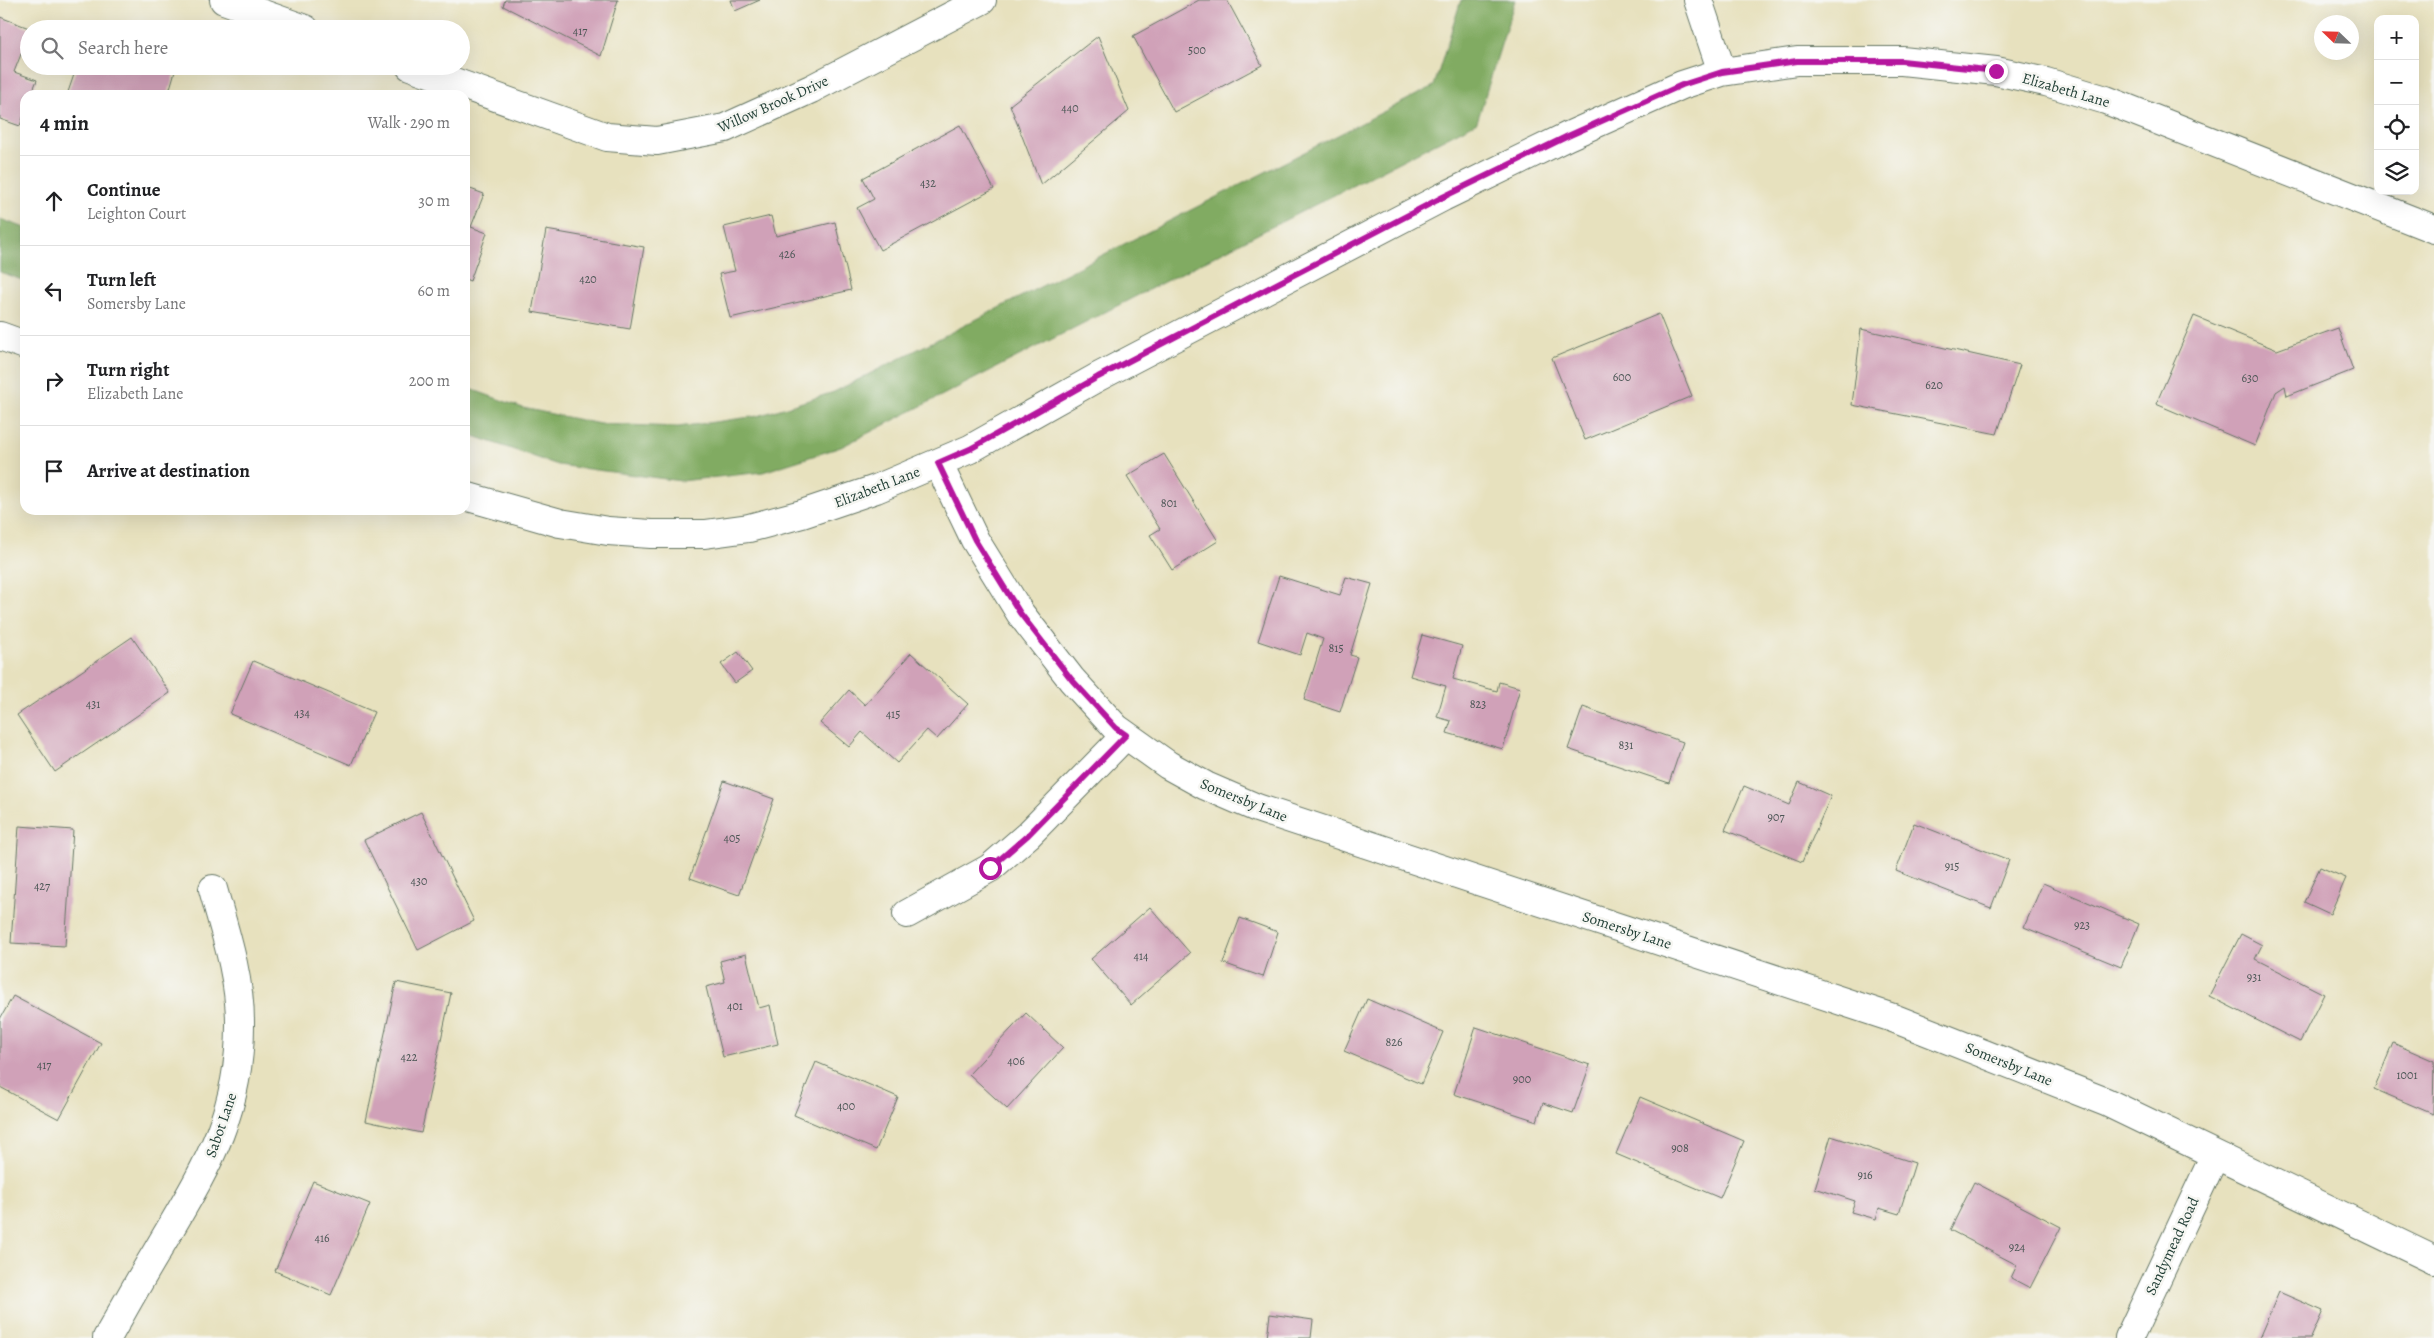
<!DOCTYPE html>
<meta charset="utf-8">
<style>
body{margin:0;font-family:Alegreya,serif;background:#f2f2f2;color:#202124}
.controls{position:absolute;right:15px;top:15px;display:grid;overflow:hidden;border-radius:10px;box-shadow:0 5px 20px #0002}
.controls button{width:45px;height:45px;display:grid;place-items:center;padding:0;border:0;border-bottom:1px solid #e0e0e0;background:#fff;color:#202124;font:25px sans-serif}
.compass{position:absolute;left:2314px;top:15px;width:45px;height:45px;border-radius:50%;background:#fff;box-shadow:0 5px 20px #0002;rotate:293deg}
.stop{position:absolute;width:15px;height:15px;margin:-11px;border:4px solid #b5179e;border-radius:50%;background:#fff}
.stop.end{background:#b5179e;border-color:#fff;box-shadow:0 1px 5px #0008}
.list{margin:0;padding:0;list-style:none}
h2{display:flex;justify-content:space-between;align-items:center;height:65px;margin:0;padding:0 20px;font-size:21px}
h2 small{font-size:16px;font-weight:400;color:#757577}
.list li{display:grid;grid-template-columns:32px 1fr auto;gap:15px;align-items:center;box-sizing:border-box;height:90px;padding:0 20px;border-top:1px solid #e0e0e0}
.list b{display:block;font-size:19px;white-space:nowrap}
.list p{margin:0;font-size:16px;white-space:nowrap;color:#757577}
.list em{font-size:16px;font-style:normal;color:#757577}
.icon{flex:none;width:28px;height:28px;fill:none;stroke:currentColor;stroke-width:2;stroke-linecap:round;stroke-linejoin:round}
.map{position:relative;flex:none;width:2434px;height:1338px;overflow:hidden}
.search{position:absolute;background:#fff;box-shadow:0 5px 20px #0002;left:20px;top:20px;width:450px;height:55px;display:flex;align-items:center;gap:12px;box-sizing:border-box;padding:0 18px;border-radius:28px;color:#757577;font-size:19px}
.panel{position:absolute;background:#fff;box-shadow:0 5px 20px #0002;left:20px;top:90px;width:450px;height:425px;border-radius:15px}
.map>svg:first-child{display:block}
.forest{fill:#81ab62;stroke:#50744b}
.building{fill:#d0a1b8}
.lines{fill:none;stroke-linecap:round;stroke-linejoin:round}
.street-casing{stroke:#657664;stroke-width:30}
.street{stroke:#fff;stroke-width:28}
.route{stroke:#b5179e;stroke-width:6}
.labels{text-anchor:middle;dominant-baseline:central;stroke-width:5;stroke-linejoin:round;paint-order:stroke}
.number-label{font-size:12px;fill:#4b5655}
.street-label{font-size:15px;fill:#1f3d34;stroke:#f6f6f2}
</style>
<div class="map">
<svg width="2434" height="1338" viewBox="0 0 2434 1338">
<rect width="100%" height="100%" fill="#f6f6f2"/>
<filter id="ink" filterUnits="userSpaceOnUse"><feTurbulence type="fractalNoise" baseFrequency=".02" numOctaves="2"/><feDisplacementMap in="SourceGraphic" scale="10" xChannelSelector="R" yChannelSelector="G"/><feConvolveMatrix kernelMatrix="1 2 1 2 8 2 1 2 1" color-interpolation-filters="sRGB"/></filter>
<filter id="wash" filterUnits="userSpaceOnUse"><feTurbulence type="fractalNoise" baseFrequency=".0096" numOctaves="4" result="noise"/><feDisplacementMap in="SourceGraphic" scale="20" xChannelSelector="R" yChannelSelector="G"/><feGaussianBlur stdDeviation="1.12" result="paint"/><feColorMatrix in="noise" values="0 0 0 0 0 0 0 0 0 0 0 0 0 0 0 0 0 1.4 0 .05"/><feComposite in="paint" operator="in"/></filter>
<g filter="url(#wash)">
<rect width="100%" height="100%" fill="#e7e1be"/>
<path class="forest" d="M1461,0h54l-38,122 -636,325 -78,25 -82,9 -123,-16 -93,-32v-46l58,21 77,16 78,3 80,-11 76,-24 600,-306z
M0,219l25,9v53l-25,-9z"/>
<g id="blocks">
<path class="building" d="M505,0h113l-17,56 -98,-50z
M731,0h29l-25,11z
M1199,0h28l35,65 -88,47 -41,-76z
M0,17l29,11v6l-15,38 23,8 -6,15h-6v17l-5,14 -20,-7z
M1098,36l31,75 -88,74 -31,-80z
M77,66h93l6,2 -8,27h-101z
M960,125l34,64 -114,61 -23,-42 17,-9 -11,-21z
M465,187l19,7 -13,33 16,6 -17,48 -5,-2z
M771,216l5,20 59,-14 16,68 -121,28 -11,-44 16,-3 -11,-44z
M546,230l98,17 -14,82 -98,-17z
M1659,314l33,82 -107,44 -33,-82z
M2194,316l83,34 61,-22 15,42 -66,26 -2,-10 -9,6 -21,54 -99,-42z
M1861,329l159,36 -23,69 -145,-29z
M1164,454l54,87 -46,29 -22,-35 10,-6 -33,-53z
M1279,576l61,19 6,-18 26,7 -22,71 7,2 -17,55 -36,-12 19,-61 -16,-6 -7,22 -42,-14z
M1422,635l40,11 -9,33 44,12 2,-9 21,6 -17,61 -56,-16 4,-12 -14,-4 9,-31 -36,-10z
M132,637l38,56 -115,79 -38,-57z
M738,652l14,19 -17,12 -14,-19z
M911,653l57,51 -31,35 -10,-9 -30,33 -35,-31 -13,15 -29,-24 29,-33 16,15z
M253,661l121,51 -23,53 -121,-51z
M1583,707l100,35 -14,41 -101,-34z
M724,781l50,18 -35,96 -49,-17z
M1799,782l32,14 -29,66 -77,-32 19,-44 45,19z
M421,812l53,109 -56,29 -54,-110z
M1914,823l95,37 -18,48 -95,-37z
M19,826l54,4 -8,116 -54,-3z
M2320,867l26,11 -16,36 -26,-12z
M2043,883l96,41 -18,43 -97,-40z
M1150,907l40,46 -59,52 -40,-46z
M1240,918l38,14 -15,45 -40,-14z
M2241,934l21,11 -7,14 69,35 -24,48 -91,-46z
M746,954l13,54 11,-3 8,39 -55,13 -17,-70 19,-5 -5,-21z
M396,982l55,11 -30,140 -55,-12z
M13,996l88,47 -42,76 -59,-32v-68z
M1367,999l76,33 -22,52 -77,-33z
M1026,1013l37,35 -56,61 -38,-35z
M1476,1027l114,38 -17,48 -30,-10 -6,18 -83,-27z
M2393,1043l41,18 -1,53 -59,-25z
M816,1062l82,35 -22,53 -82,-35z
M1640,1097l104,44 -24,57 -104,-44z
M1831,1136l84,27 -16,51 -20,-6 -3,11 -25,-7 4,-11 -40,-13z
M313,1181l57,23 -39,91 -56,-24z
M1974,1182l87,45 -31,61 -19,-10 6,-13 -67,-35z
M2279,1292l44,19 -12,27h-52z
M1270,1314l43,6 -2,18h-44z"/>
</g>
</g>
<g filter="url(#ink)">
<use href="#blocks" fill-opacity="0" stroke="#657664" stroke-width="1"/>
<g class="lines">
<defs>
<path id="street" d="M224,0l81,29
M1698,0l24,72
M410,66l197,71 50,4 68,-13 86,-39 171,-89
M0,336l25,9
M938,463l37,77 45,73 52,67 44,48 52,37 38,21 51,22 636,210 213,84 328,158
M465,496l95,27 48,8 43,3h54l44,-6 53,-14 74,-25 94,-40 128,-72 345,-180 125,-61 114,-51 40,-13 75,-11h105l94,10 50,11 60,18 328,129
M907,914l83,-46 38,-33 98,-100
M107,1338c16,-28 32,-57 49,-85 46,-79 85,-135 84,-231 0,-45 -15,-90 -27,-133
M2129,1338l86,-183"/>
</defs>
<use href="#street" class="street-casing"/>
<use href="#street" class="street"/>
</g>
</g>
<g class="lines" filter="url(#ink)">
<path class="route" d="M990,868l38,-33 98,-100 -10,-7 -44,-48 -52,-67 -45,-73 -37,-77 32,-14 128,-72 345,-180 125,-61 114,-51 40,-13 75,-11h105l94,10"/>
</g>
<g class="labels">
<g class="number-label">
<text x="580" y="31">417</text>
<text x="1197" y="50">500</text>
<text x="1070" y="108">440</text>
<text x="928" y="183">432</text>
<text x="787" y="254">426</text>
<text x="588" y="279">420</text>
<text x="1622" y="377">600</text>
<text x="2250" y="378">630</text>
<text x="1934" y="385">620</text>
<text x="1169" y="503">801</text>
<text x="1336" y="648">815</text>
<text x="93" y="704">431</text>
<text x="1478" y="704">823</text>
<text x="302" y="713">434</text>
<text x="893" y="714">415</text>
<text x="1626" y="745">831</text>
<text x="1776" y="817">907</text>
<text x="732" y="838">405</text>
<text x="1952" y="866">915</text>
<text x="419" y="881">430</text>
<text x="42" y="886">427</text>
<text x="2082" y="925">923</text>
<text x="1141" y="956">414</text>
<text x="2254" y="977">931</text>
<text x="735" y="1006">401</text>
<text x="1394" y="1042">826</text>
<text x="409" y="1057">422</text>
<text x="1016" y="1061">406</text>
<text x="44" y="1065">417</text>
<text x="2407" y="1075">1001</text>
<text x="1522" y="1079">900</text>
<text x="846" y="1106">400</text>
<text x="1680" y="1148">908</text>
<text x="1865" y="1175">916</text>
<text x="322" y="1238">416</text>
<text x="2017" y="1247">924</text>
</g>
<g class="street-label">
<text transform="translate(2066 90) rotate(16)">Elizabeth Lane</text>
<text transform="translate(773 104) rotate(-24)">Willow Brook Drive</text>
<text transform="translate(877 487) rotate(-21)">Elizabeth Lane</text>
<text transform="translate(1244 800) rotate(22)">Somersby Lane</text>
<text transform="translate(1627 930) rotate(18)">Somersby Lane</text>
<text transform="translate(2009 1064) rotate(22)">Somersby Lane</text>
<text transform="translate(221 1125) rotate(-71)">Sabot Lane</text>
<text transform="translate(2172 1246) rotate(-65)">Sandymead Road</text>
</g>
</g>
</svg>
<div class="controls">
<button>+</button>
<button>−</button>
<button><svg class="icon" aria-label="locate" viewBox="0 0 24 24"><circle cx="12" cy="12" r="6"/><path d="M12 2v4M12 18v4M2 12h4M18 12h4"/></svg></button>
<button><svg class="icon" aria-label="layers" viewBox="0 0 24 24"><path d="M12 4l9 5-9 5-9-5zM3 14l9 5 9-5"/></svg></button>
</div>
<svg class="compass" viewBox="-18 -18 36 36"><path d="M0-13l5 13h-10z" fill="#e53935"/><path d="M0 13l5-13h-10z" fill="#757577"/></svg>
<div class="stop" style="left:990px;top:868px"></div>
<div class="stop end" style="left:1996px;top:71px"></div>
<div class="search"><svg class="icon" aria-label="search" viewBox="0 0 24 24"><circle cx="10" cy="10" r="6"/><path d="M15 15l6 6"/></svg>Search here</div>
<section class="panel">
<h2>4 min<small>Walk · 290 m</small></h2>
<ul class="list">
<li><svg class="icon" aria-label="ahead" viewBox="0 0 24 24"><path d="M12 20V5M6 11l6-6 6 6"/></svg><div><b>Continue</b><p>Leighton Court</p></div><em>30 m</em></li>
<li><svg class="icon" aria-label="left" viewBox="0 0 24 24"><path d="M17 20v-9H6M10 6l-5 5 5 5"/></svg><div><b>Turn left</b><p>Somersby Lane</p></div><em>60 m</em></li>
<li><svg class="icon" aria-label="right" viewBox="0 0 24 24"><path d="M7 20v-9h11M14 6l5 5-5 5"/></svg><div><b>Turn right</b><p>Elizabeth Lane</p></div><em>200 m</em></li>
<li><svg class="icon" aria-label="arrive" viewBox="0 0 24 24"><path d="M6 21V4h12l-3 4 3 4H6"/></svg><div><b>Arrive at destination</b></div></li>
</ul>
</section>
</div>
